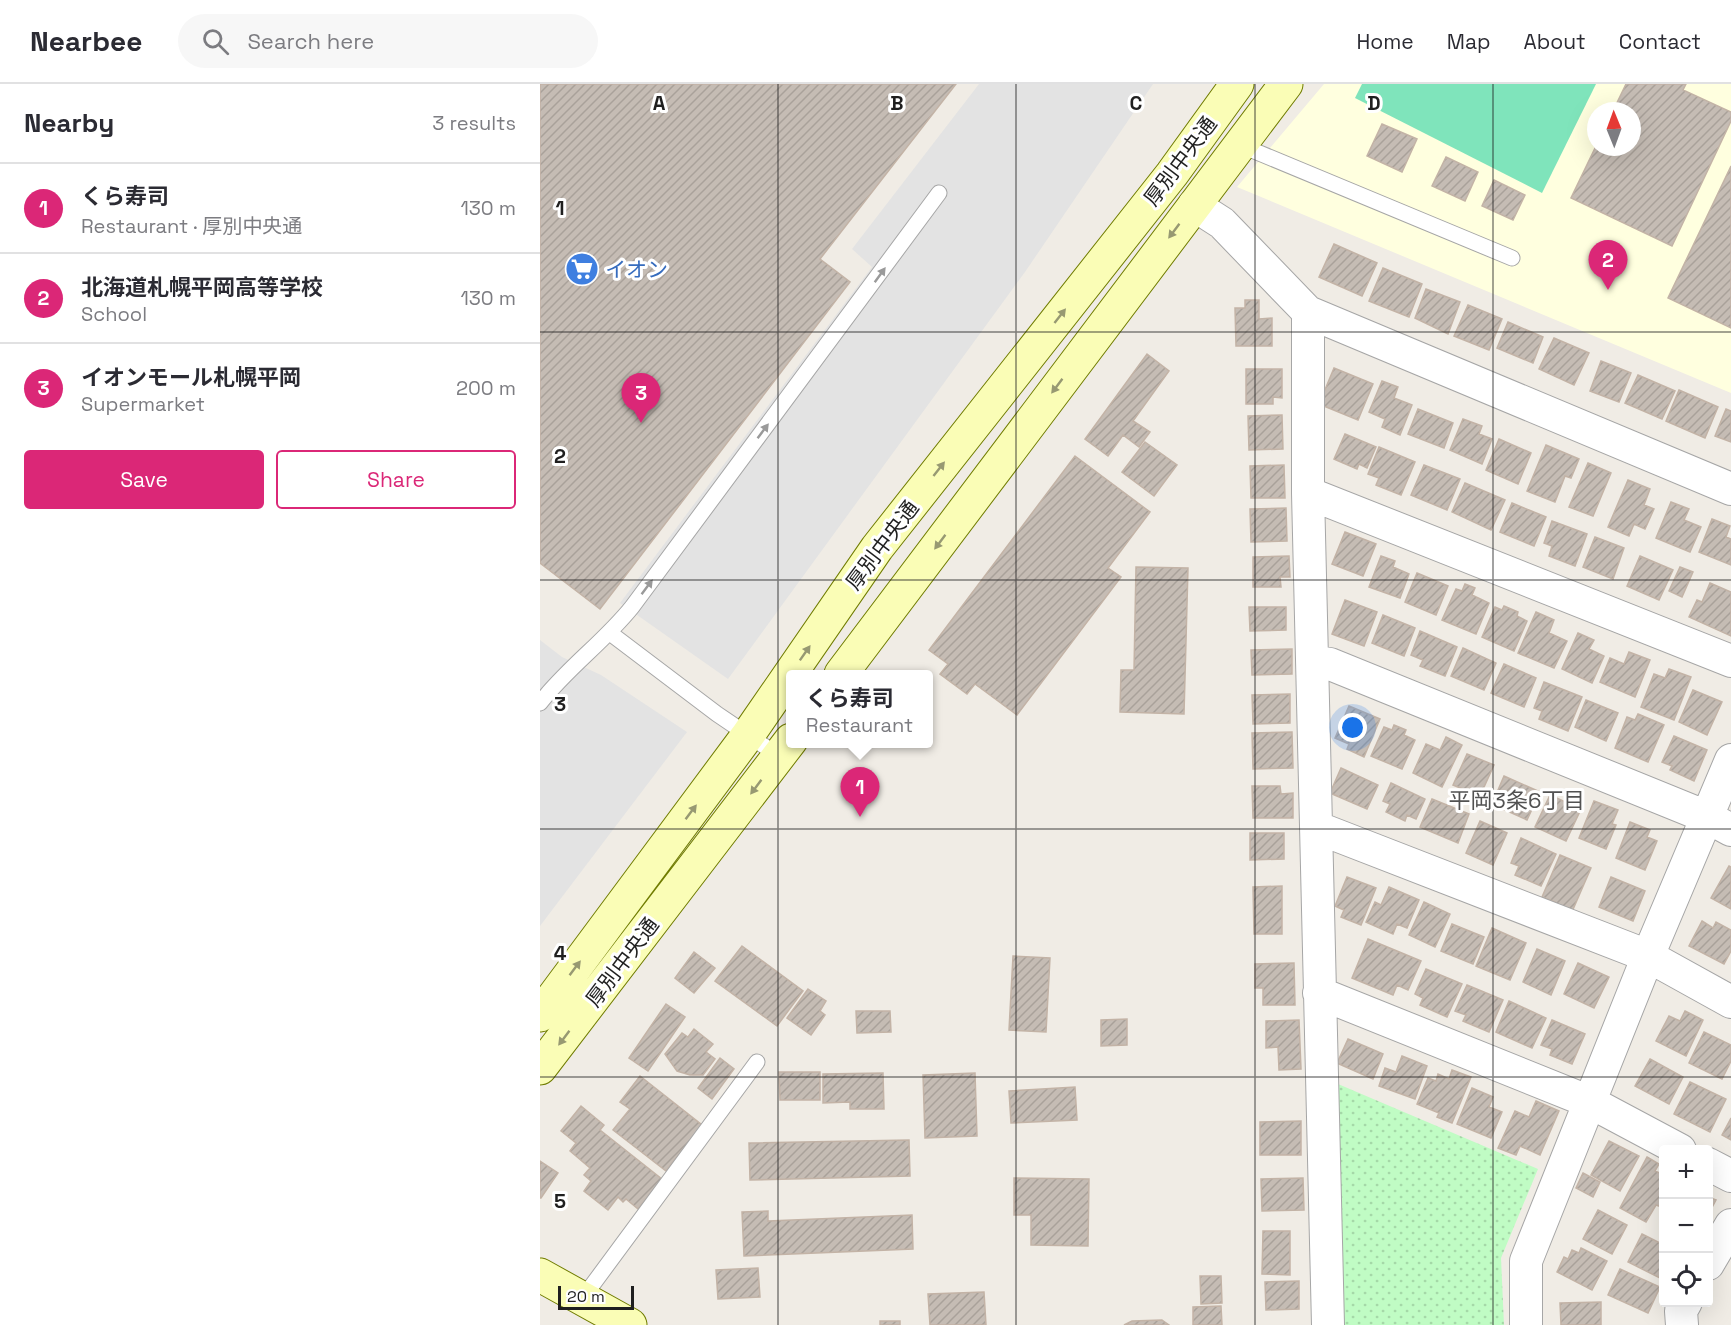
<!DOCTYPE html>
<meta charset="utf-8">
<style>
body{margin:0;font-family:"Space Grotesk","Noto Sans JP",sans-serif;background:#f7f7f7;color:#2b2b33}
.controls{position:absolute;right:18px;bottom:18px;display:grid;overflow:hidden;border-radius:6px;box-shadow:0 6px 24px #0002}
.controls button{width:54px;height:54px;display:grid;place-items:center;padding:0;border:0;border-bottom:2px solid #e1e1e2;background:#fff;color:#2b2b33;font:30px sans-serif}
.compass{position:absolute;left:1047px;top:18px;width:54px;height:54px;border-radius:50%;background:#fff;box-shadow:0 6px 24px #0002;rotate:359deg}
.scale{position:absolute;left:18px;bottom:15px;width:76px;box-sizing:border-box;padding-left:6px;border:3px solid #1f1f1f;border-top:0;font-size:16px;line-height:21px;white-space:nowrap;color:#1f1f1f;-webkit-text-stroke:4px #fff;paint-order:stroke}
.you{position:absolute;left:813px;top:644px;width:21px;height:21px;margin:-15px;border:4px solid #fff;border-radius:50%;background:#1a73e8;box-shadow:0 0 0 9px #1a73e833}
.badge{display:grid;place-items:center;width:39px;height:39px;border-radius:50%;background:#db2777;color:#fff;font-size:20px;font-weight:700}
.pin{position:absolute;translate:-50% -50px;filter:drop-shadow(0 2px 3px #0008)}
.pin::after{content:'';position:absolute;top:32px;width:21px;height:18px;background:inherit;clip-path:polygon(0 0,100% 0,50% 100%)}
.popup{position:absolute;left:246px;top:586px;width:147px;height:78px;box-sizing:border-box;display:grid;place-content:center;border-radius:6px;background:#fff;filter:drop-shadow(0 2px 4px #0005);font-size:20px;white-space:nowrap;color:#7c7c81}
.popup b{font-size:22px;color:#2b2b33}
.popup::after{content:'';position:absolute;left:50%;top:100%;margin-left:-12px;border:12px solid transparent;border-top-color:#fff}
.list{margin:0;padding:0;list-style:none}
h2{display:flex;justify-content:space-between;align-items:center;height:78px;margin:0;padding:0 24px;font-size:26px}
h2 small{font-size:20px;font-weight:400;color:#7c7c81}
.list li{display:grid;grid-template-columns:39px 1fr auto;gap:18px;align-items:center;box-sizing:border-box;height:90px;padding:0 24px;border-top:2px solid #e1e1e2}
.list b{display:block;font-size:22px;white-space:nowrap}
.list p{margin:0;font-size:20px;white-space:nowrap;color:#7c7c81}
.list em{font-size:20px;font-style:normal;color:#7c7c81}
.actions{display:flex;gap:12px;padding:18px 24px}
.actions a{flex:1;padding:14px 0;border:2px solid #db2777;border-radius:6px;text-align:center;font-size:21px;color:#db2777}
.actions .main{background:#db2777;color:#fff}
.icon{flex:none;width:33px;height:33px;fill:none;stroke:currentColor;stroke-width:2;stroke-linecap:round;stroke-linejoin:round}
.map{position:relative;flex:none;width:1191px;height:1241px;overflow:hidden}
header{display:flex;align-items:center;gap:36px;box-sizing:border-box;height:84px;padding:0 30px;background:#fff;border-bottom:2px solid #e1e1e2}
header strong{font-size:28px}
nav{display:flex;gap:33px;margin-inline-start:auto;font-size:21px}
.search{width:420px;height:54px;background:#f7f7f7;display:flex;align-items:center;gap:15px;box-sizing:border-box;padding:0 21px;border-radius:33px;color:#7c7c81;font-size:22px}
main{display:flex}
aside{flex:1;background:#fff}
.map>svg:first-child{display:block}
.education{fill:#ffffdf;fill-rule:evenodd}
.park{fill:url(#park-dots)}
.pitch{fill:#7fe4bb}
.parking{fill:#e3e3e3}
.building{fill:url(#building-hatch);stroke:#c3b3a6;stroke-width:1.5}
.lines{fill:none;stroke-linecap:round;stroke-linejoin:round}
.lane-casing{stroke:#a6a6a6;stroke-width:17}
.street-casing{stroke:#a6a6a6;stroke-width:34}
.secondary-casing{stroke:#707c00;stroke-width:35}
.lane{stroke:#fff;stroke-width:15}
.street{stroke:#fff;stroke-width:32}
.secondary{stroke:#fafdb6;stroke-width:33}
.oneway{fill:#979972}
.oneway2{fill:#9a9a9a}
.grid{fill:none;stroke:#1f1f1f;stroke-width:1.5;stroke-opacity:0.55}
.labels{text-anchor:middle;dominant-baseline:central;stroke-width:6;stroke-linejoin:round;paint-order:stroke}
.street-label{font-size:21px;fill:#1f1f1f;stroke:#fff}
.shop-label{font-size:21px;fill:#366cbe;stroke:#fff;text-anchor:start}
.neighbourhood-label{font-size:22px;fill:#525252;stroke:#fff}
.grid-label{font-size:20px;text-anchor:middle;font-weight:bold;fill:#1f1f1f;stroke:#fff;stroke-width:6;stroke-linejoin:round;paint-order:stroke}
</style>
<header>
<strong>Nearbee</strong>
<div class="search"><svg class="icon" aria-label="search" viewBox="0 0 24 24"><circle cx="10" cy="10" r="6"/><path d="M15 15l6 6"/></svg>Search here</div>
<nav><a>Home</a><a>Map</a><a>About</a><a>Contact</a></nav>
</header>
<main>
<aside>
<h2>Nearby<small>3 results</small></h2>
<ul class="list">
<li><span class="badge">1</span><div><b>くら寿司</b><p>Restaurant · 厚別中央通</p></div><em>130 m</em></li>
<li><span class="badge">2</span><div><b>北海道札幌平岡高等学校</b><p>School</p></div><em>130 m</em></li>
<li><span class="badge">3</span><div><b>イオンモール札幌平岡</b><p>Supermarket</p></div><em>200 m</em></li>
</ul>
<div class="actions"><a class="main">Save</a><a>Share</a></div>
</aside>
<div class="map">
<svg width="1191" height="1241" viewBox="0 0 1191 1241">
<defs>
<pattern id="park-dots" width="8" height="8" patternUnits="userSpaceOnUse" patternTransform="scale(1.5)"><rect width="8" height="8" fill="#c0fcc4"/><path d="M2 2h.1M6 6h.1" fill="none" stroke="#a5d8a8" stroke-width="1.8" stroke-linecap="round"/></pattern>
<pattern id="building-hatch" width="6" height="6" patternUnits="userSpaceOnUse" patternTransform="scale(1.5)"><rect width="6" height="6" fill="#c5bcb4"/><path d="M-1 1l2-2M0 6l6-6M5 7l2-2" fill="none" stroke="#a9a19a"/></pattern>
</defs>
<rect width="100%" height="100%" fill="#f0ece5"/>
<path class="education" d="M784,0h407v309l-494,-206zM1056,27h36v36h-36z"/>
<path class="park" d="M798,1000l200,85 -37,89 3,67h-160z"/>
<path class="pitch" d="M822,0h234l-54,109 -187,-95z"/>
<path class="parking" d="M439,0h174l-128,188 -297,407 -108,-76 252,-336 -20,-18z
M0,556l22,17 39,18 86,57 -147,194z"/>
<path class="building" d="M0,0h416l-136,175 30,23 -250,327 -60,-46z
M1086,0h60l-3,6 48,22v9l-59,125 -101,-48 25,-52 36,1v-36h-19z
M842,40l35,15 -15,33 -35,-16z
M906,73l32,15 -13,29 -33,-15z
M1191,82v162l-63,-30z
M954,96l31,15 -12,25 -31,-14z
M794,160l43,19 -15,33 -43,-19z
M843,184l39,16 -13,33 -40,-16z
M886,205l34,13 -12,32 -33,-16z
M705,216h14v19l13,-1v28h-36l-1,-38h10z
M928,221l34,14 -13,31 -35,-14z
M968,238l35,15 -10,26 -36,-15z
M1014,254l35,15 -15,32 -35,-16z
M607,270l22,17 -36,50 17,11 -11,15 -16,-12 -15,21 -23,-17z
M1061,277l30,12 -12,29 -29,-11z
M794,284l39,16 -15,36 -39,-16z
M706,285h36v29l-9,-1v7h-27z
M1098,291l37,16 -13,28 -37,-16z
M842,297l16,6 -4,11 18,7 -12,30 -18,-8 3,-8 -16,-7z
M1139,306l39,17 -13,31 -39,-17z
M878,325l35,14 -9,25 -36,-14z
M1186,325l5,2v31l-16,-6z
M742,331l1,34 -34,1 -1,-34z
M923,335l19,7 -3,8 13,5 -10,25 -32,-14z
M805,350l31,13 -9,21 -8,-4 -2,5 -23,-10z
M959,355l32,14 -13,31 -32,-14z
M605,358l32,23 -23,31 -32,-24z
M1006,361l33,14 -8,19 -6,-2 -10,26 -28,-11z
M839,363l36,15 -14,33 -25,-10 3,-7 -11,-4z
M535,372l75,56 -42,56 13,9 -104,138 -42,-31 -8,10 -27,-20 8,-10 -19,-14z
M1048,379l23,10 -18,43 -24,-9z
M744,381l1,33h-34l-1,-32z
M884,381l36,14 -13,31 -36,-15z
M1088,396l22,9 -6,16 10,4 -9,20 -11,-5 -5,12 -21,-9z
M925,399l40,17 -14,30 -39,-18z
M1131,418l18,7 -5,11 17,7 -11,25 -34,-14z
M972,419l34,14 -12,29 -34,-14z
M746,424l1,33 -36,1 -1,-33z
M1172,435l18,7 -4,11 5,2v26l-32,-13z
M1012,437l35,13 -12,32 -26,-10 3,-10 -8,-3z
M805,448l31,12 -13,32 -31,-12z
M1055,453l29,11 -11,31 -30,-12z
M749,472l1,21h-10l1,10h-28v-30z
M841,472l14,5 -2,6 16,7 -9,24 -31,-11z
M1100,472l33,14 -14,30 -32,-14z
M596,483l52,1 -4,146 -64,-2 1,-42h13z
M1140,483l13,5 -11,25 -13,-6z
M877,489l31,13 -12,29 -31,-13z
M1170,499l21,9v44l-42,-19 8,-17 5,2z
M925,500l10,4 -3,7 17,8 -13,31 -34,-14 14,-31 6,2z
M805,516l32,12 -13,34 -32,-12z
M964,522l14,6 -1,4 10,5 -13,30 -32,-14 13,-30 7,3z
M709,523h37v23l-36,1z
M996,528l18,8 -5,13 18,8 -13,27 -36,-15z
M843,531l32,13 -11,28 -32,-13z
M880,547l37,16 -12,29 -25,-10 3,-6 -12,-5z
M1038,549l16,7 -5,9 15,7 -12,27 -30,-14z
M923,564l33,15 -12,27 -33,-14z
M752,565v25l-40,1 -1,-25z
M1089,568l21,8 -15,37 -35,-15 10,-24 14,6z
M964,580l32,14 -12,29 -33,-14z
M1129,585l22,8 -17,43 -33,-13 13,-33 11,4z
M1004,598l38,15 -14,34 -29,-12 3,-8 -8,-3z
M1153,606l29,12 -15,33 -28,-13z
M750,610v29l-37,1 -1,-29z
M1046,616l32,13 -12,28 -31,-14z
M809,622l31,13 -16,38 -17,-8 2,-5 -14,-6z
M1098,630l26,11 -16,37 -33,-14 12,-31 8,3z
M854,641l12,5 -2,5 11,5 -13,29 -31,-13 13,-29 8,3z
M752,648l1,36 -40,1 -1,-36z
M1134,652l33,14 -13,31 -24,-11 2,-4 -10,-4z
M906,653l16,8 -20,42 -29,-14 13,-29 14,6z
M927,670l27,11 -14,31 -27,-11z
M801,684l37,17 -11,24 -37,-16z
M964,692l36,16 -13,28 -35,-16z
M851,699l34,16 -9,20 -9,-4 -2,6 -19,-9 4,-8 -7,-3z
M712,702h28l1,8 12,-1v25h-40z
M1010,711l31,14 -15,32 -31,-14z
M892,715l37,15 -11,29 -38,-16z
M1054,717l24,9 -6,14 4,1 -10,24 -27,-11z
M940,737l27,12 -14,32 -27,-12z
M1090,738l20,8 -3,7 10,4 -12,29 -29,-12z
M710,749h34v26l-34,1z
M981,754l35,16 -15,32 -26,-11 4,-9 -8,-3z
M1020,771l31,13 -20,46 -18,-7 2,-5 -13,-5z
M1189,782l2,1v42l-20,-11z
M807,793l29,11 -15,37 -20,-8 3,-7 -9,-4z
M1071,793l34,14 -12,30 -34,-14z
M742,802v48h-28l-1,-47z
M849,803l30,13 -12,28 -10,-4 -4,10 -27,-12 9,-20 6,3z
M884,818l26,12 -15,33 -26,-12z
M1162,837l11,7 3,-6 15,8v21l-7,13 -35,-18z
M912,840l32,13 -11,27 -32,-13z
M952,844l34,15 -16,37 -34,-14z
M828,855l53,22 -13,29 -11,-5 -4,10 -41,-17z
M202,862l61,45 -26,35 -62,-45z
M997,865l28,12 -14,34 -28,-13z
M154,868l21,16 -21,25 -19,-15z
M473,872l37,2 -4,74 -37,-2z
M754,879l1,42h-32v-17h-8v-24z
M1038,879l31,14 -15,31 -30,-14z
M886,885l36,15 -15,33 -27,-12 3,-7 -8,-4z
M927,901l36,15 -14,32 -26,-11 3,-6 -11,-4z
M268,905l18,12 -6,10 5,4 -14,20 -24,-17z
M969,917l37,17 -14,30 -36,-16z
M126,920l19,13 -37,54 -19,-13z
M316,927h34l1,21 -34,1z
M1145,927l18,9 -17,36 -30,-15 13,-25 11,5z
M587,935v26l-26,1v-26z
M759,936l2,49 -22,1 -1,-23 -12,1v-27z
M1012,936l33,14 -13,30 -22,-9 2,-6 -11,-4z
M154,945l19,15 -7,8 9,7 -12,16h-13l-13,-4 -12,-17 17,-21 6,4z
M1164,948l27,13v16l-9,18 -33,-16z
M808,955l35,15 -10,25 -36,-16z
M862,972l25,10 -12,33 -36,-13 6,-18 11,4z
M180,974l14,11 -22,30 -14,-11z
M1110,975l33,18 -14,27 -34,-18z
M912,986l19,7 -19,46 -15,-6 2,-4 -22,-9 11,-26 8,3 2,-7 11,5z
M239,988h41v28h-40z
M343,989l1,36h-34v-7l-27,1v-29z
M435,989l2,63 -52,2 -2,-63z
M100,992l62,49 -36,46 -53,-41 17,-21 -10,-7z
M1150,998l36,17 -16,33 -36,-18z
M535,1003l2,33 -66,3 -2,-32z
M932,1004l21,9 -4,10 13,5 -11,26 -34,-14z
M996,1017l23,10 -19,44 -20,-9 -4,9 -18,-7 17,-37 14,6z
M41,1022l23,19 -4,5 62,49 -24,30 -12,-10 -3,3 -5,-5 -10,13 -24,-19 7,-10 -7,-6 6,-7 -20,-17 6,-8 -15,-12z
M1191,1034v22l-9,-5z
M761,1037v34h-41v-33z
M369,1056l1,36 -160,4 -1,-37z
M1069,1057l30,15 -19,35 -29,-16z
M1107,1073l12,7 -4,7 9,4v33l-8,-3 -10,17 -26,-14z
M0,1077l18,12 -17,25h-1z
M1043,1089l17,9 -7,15 -17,-9z
M474,1094l75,1 -1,67 -57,-1v-30h-17z
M763,1094l1,32 -42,1 -1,-32z
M1168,1113l8,3 -8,15z
M1058,1126l29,15 -15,29 -29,-15z
M228,1127v10l144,-6 1,34 -169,7 -2,-44z
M723,1147h27v44l-28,-1z
M1102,1150l22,11v25l-4,8 -32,-16z
M1041,1164l26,13 -15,29 -35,-18 7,-15 4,2 4,-9 7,3z
M218,1184l2,29 -42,2 -2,-29z
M1080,1185l40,18 -12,26 -40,-18z
M660,1192h21l1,27 -21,1z
M759,1197v28l-33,1 -1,-28z
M444,1208l2,33h-56l-2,-31z
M1061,1218v23h-40l-1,-22z
M681,1222l1,19h-29v-18z
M622,1236l7,5h-45l8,-4z
M340,1237h20v4h-20z"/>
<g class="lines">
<defs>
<path id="lane" d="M700,61l272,113
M70,549l107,81 62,42
M0,619c27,-35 64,-61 92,-96l307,-414
M42,1215l175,-237"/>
<path id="street" d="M654,121l28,18 86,89 423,177
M768,228v181l20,832
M768,409l423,168
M774,578l16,2 377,153 24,13
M778,744l330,128 83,46
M779,909l271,109 90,48
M1168,1080l23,12
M1168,1180l23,-39
M986,1241v-64l122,-305 83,-196
M1142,1241l-1,-14 5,-9"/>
<path id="secondary" d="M301,590l445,-590
M0,931l208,-280 129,-187 295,-374 65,-90
M0,984l251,-328
M0,1191l90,50"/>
</defs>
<use href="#lane" class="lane-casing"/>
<use href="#street" class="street-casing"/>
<use href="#secondary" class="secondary-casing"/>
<use href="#lane" class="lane"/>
<use href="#street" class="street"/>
<use href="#secondary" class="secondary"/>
</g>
<defs><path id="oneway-solid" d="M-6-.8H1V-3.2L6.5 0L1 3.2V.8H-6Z" transform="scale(1.5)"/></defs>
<g class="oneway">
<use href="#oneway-solid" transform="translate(634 147) rotate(127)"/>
<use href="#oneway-solid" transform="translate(520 232) rotate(-52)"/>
<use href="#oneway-solid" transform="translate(517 302) rotate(127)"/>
<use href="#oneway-solid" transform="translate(399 385) rotate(-52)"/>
<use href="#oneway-solid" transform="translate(400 458) rotate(127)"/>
<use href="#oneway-solid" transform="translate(265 569) rotate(-55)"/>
<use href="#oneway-solid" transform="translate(216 703) rotate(127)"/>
<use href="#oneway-solid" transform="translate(151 728) rotate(-53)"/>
<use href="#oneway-solid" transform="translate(35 884) rotate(-53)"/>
<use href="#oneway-solid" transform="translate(24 954) rotate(127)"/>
</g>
<g class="oneway2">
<use href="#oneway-solid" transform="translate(340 191) rotate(-54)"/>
<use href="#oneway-solid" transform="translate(223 347) rotate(-53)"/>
<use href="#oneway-solid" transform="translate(107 503) rotate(-53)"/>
</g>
<path class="grid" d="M238,0v1241M476,0v1241M715,0v1241M953,0v1241M0,248h1191M0,496h1191M0,745h1191M0,993h1191"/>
<defs>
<symbol id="supermarket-disc" viewBox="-11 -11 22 22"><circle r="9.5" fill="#3f7fe0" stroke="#fff"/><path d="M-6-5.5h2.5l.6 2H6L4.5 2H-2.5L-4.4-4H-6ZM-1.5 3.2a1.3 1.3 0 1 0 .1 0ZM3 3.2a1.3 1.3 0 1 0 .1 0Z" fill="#fff"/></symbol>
</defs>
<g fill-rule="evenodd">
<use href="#supermarket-disc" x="23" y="166" width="38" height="38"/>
</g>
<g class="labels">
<g class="street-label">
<text transform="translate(640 77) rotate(-53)">厚別中央通</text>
<text transform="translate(342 461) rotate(-53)">厚別中央通</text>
<text transform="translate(82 878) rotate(-53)">厚別中央通</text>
</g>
<g class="shop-label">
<text x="65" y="185">イオン</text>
</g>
<g class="neighbourhood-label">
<text x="977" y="716">平岡3条6丁目</text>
</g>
</g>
<g class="grid-label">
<text x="119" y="26">A</text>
<text x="357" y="26">B</text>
<text x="596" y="26">C</text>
<text x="834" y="26">D</text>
<text x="20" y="131">1</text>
<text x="20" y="379">2</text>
<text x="20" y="627">3</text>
<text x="20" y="876">4</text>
<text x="20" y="1124">5</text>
</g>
</svg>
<div class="controls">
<button>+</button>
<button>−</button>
<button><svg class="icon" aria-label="locate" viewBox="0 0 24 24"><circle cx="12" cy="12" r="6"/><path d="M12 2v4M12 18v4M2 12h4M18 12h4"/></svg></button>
</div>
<svg class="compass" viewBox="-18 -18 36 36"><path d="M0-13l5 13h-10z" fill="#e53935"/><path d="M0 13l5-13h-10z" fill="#7c7c81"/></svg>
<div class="scale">20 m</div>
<div class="you"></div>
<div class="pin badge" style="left:320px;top:733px">1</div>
<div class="popup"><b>くら寿司</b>Restaurant</div>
<div class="pin badge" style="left:1068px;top:206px">2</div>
<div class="pin badge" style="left:101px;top:339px">3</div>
</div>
</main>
